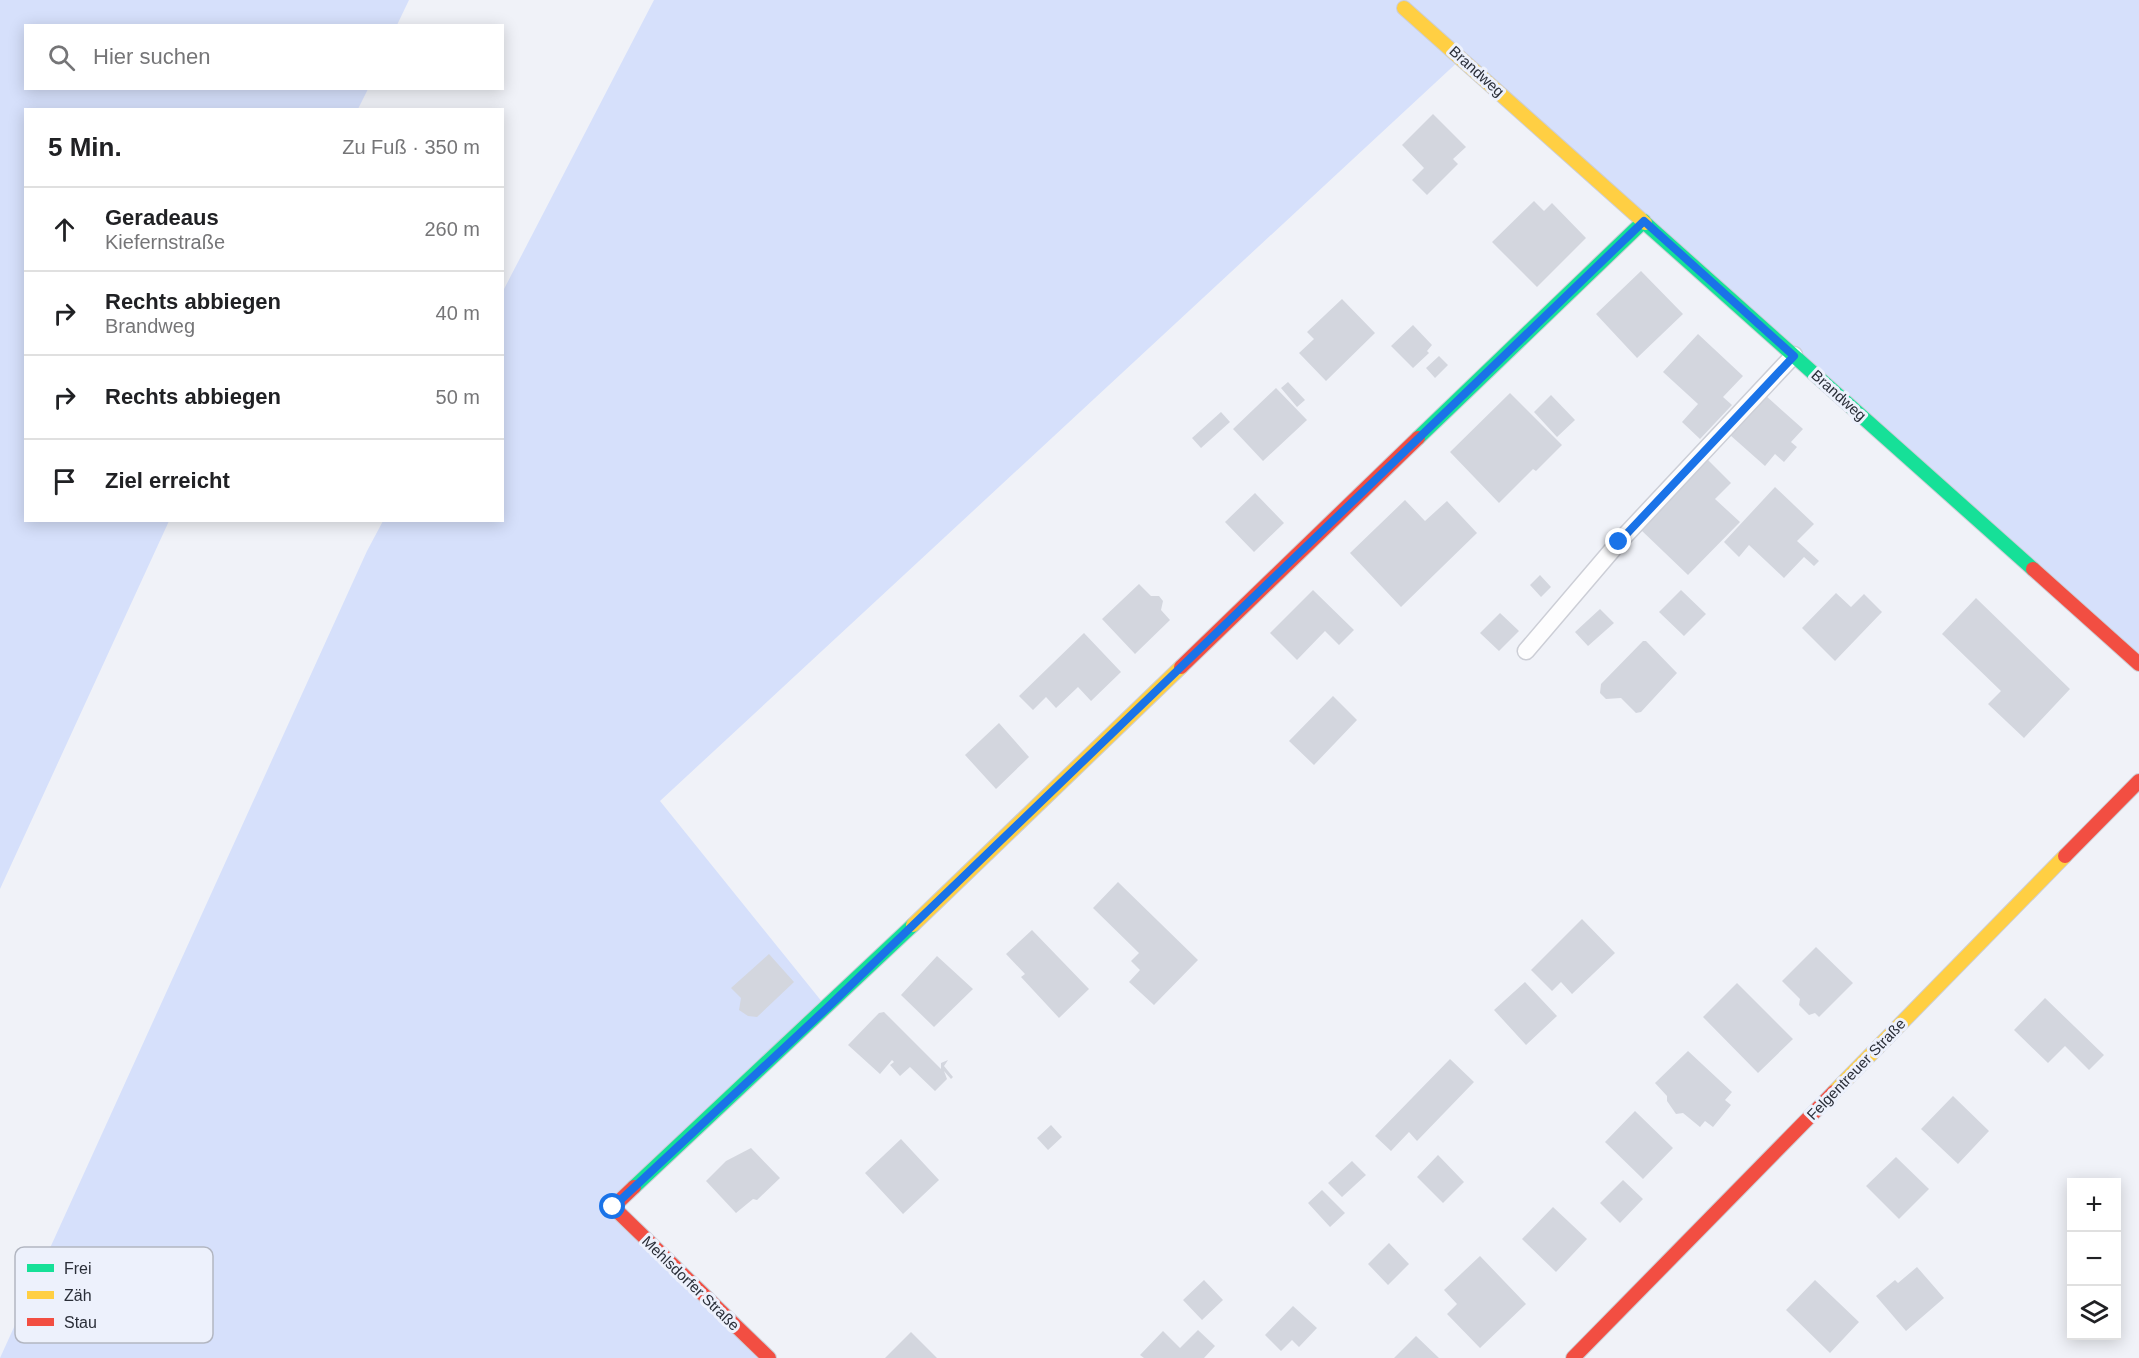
<!DOCTYPE html>
<html lang="de">
<meta charset="utf-8">
<style>
body{margin:0;font-family:Arial,sans-serif;background:#f2f2f2;color:#202124}
.controls{position:absolute;right:18px;bottom:18px;display:grid;overflow:hidden;border-radius:0px;box-shadow:0 3px 15px #0003}
.controls button{width:54px;height:54px;display:grid;place-items:center;padding:0;border:0;border-bottom:2px solid #e0e0e0;background:#fff;color:#202124;font:30px sans-serif}
.stop{position:absolute;width:18px;height:18px;margin:-14px;border:4px solid #1a73e8;border-radius:50%;background:#fff}
.stop.end{background:#1a73e8;border-color:#fff;box-shadow:0 2px 6px #0008}
.list{margin:0;padding:0;list-style:none}
h2{display:flex;justify-content:space-between;align-items:center;height:78px;margin:0;padding:0 24px;font-size:26px}
h2 small{font-size:20px;font-weight:400;color:#757577}
.list li{display:grid;grid-template-columns:39px 1fr auto;gap:18px;align-items:center;box-sizing:border-box;height:84px;padding:0 24px;border-top:2px solid #e0e0e0}
.list b{display:block;font-size:22px;white-space:nowrap}
.list p{margin:0;font-size:20px;white-space:nowrap;color:#757577}
.list em{font-size:20px;font-style:normal;color:#757577}
.icon{flex:none;width:33px;height:33px;fill:none;stroke:currentColor;stroke-width:2;stroke-linecap:round;stroke-linejoin:round}
.map{position:relative;flex:none;width:2139px;height:1358px;overflow:hidden}
.search{position:absolute;background:#fff;box-shadow:0 3px 15px #0003;left:24px;top:24px;width:480px;height:66px;display:flex;align-items:center;gap:15px;box-sizing:border-box;padding:0 21px;border-radius:0px;color:#757577;font-size:22px}
.panel{position:absolute;background:#fff;box-shadow:0 3px 15px #0003;left:24px;top:108px;width:480px;height:414px;border-radius:0px}
.map>svg:first-child{display:block}
.green{fill:#d6e0fb}
.building{fill:#d3d6de}
.lines{fill:none;stroke-linecap:round;stroke-linejoin:round}
.lane-casing{stroke:#ccced6;stroke-width:19}
.fast-casing{stroke:#ccced6;stroke-width:16}
.slow-casing{stroke:#ccced6;stroke-width:16}
.jam-casing{stroke:#ccced6;stroke-width:16}
.lane{stroke:#fdfdfe;stroke-width:16}
.fast{stroke:#16e098;stroke-width:14}
.slow{stroke:#ffcf43;stroke-width:14}
.jam{stroke:#f24e42;stroke-width:14}
.route{stroke:#1a73e8;stroke-width:8}
.labels{text-anchor:middle;dominant-baseline:central;stroke-width:6;stroke-linejoin:round;paint-order:stroke}
.street-label{font-size:15px;fill:#2a2e38;stroke:#edf1fc}
.key{fill:#edf1fc;stroke:#b2b6c1;stroke-width:1.5}
.key-label{font-size:16px;fill:#2a2e38}
</style>
<div class="map">
<svg width="2139" height="1358" viewBox="0 0 2139 1358">
<rect width="100%" height="100%" fill="#f0f2f8"/>
<path class="green" d="M0,0h409l-12,25 -371,1v62l342,1 -10,20 -332,1v410l143,1 -169,368z
M654,0h1485v664l-677,-606 -802,743 167,207 -214,199 156,151h-769l367,-807 16,-30 119,-1 1,-229z"/>
<path class="building" d="M1433,114l33,33 -13,12 5,5 -31,31 -15,-15 12,-12 -22,-23z
M1534,201l10,10 8,-8 34,35 -49,49 -45,-45z
M1641,271l42,43 -46,44 -41,-44z
M1342,299l33,34 -49,48 -27,-28 15,-14 -7,-7z
M1413,325l19,20 -5,6 2,2 -16,15 -22,-22z
M1698,334l45,42 -20,21 9,8 -32,34 -18,-17 16,-18 -35,-32z
M1439,356l9,9 -13,13 -9,-10z
M1288,382l17,18 -8,7 -16,-19z
M1276,388l31,32 -44,41 -30,-32z
M1510,393l52,52 -26,26 -3,-2 -34,34 -49,-51z
M1551,395l24,25 -18,17 -23,-25z
M1765,395l38,34 -12,13 6,5 -13,15 -9,-8 -10,12 -35,-31z
M1221,412l9,10 -29,26 -9,-10z
M1707,459l24,24 -16,16 25,23 -52,53 -48,-46z
M1775,487l39,37 -17,17 22,20 -5,5 -10,-9 -20,21 -35,-33 -10,12 -15,-15z
M1255,493l29,30 -30,29 -29,-30z
M1405,500l20,21 22,-20 30,32 -76,74 -51,-54z
M1540,575l11,12 -10,10 -11,-12z
M1139,584l12,12h8l4,5 -2,9 9,10 -35,34 -33,-35z
M1313,590l41,40 -15,15 -14,-14 -28,29 -27,-27z
M1681,590l25,24 -22,22 -25,-24z
M1836,593l15,14 13,-13 18,18 -47,49 -33,-33z
M1976,598l94,91 -46,49 -36,-34 13,-13 -59,-57z
M1600,609l14,14 -26,23 -13,-14z
M1500,613l19,18 -20,20 -19,-18z
M1084,633l37,39 -30,29 -13,-14 -22,21 -10,-11 -13,13 -14,-14z
M1643,641h3l31,32 -36,39 -5,1 -15,-15 -15,1 -6,-6 1,-9z
M1333,696l24,24 -43,45 -25,-24z
M999,723l30,34 -33,32 -31,-34z
M1118,882l80,78 -44,45 -25,-23 11,-12 -9,-9 8,-8 -46,-45z
M1582,919l33,34 -43,41 -11,-12 -9,9 -21,-21z
M1032,930l57,59 -30,29 -38,-41 4,-3 -19,-20z
M1816,947l37,36 -34,34 -4,-4 -6,2 -10,-10 1,-6 -18,-18z
M769,954l25,28 -37,35 -9,-1 -9,-6 2,-12 -10,-10z
M937,956l36,33 -39,38 -33,-32z
M1525,982l32,34 -31,29 -32,-35z
M1737,983l56,56 -35,34 -55,-56z
M2045,998l59,57 -15,15 -24,-24 -17,17 -34,-33z
M884,1012l57,57v-6l7,-3 -4,6 9,11 -2,2 -7,-8 3,8 -12,12 -25,-24 -10,9 -10,-11 4,-3 -2,-2 -12,14 -32,-29 31,-32z
M1688,1051l44,41 -7,8 6,5 -18,22 -8,-6 -5,6 -17,-14 -7,1 -9,-13v-5l-12,-13z
M1450,1059l24,23 -57,59 -8,-9 -18,19 -16,-15z
M1953,1096l36,35 -31,33 -37,-35z
M1635,1111l38,37 -30,31 -38,-37z
M1051,1125l11,12 -14,13 -11,-12z
M901,1139l38,41 -36,34 -38,-41z
M751,1148l29,30 -23,22 -4,-1 -17,14 -30,-32 20,-20z
M1438,1155l26,27 -21,21 -26,-26z
M1896,1157l33,32 -30,30 -33,-33z
M1352,1161l14,14 -24,22 -14,-14z
M1623,1180l20,19 -23,24 -20,-20z
M1322,1190l23,23 -15,14 -22,-24z
M1553,1207l34,32 -31,33 -34,-33z
M1389,1243l20,21 -21,21 -20,-21z
M1480,1256l46,48 -46,44 -33,-34 10,-10 -13,-14z
M1917,1267l27,31 -38,33 -30,-35 19,-16 3,3z
M1204,1280l19,20 -21,20 -19,-20z
M1815,1280l44,42 -29,31 -44,-43z
M1293,1306l24,22 -18,19 -7,-7 -11,11 -16,-16z
M1198,1330l17,16 -11,12h-60l-4,-3 23,-24 17,17z
M911,1332l26,26h-52z
M1416,1336l23,22h-45z"/>
<g class="lines">
<defs>
<path id="lane" d="M1526,651l93,-109 175,-187"/>
<path id="fast" d="M1645,223l388,346
M1418,438l226,-217
M634,1187l279,-262"/>
<path id="slow" d="M1404,8l241,215
M913,925l268,-258
M1834,1092l231,-236"/>
<path id="jam" d="M2033,569l106,95
M1181,667l237,-229
M2065,856l74,-75
M634,1187l-21,20 156,151
M1573,1358l261,-266"/>
</defs>
<use href="#lane" class="lane-casing"/>
<use href="#fast" class="fast-casing"/>
<use href="#slow" class="slow-casing"/>
<use href="#jam" class="jam-casing"/>
<use href="#lane" class="lane"/>
<use href="#fast" class="fast"/>
<use href="#slow" class="slow"/>
<use href="#jam" class="jam"/>
</g>
<g class="lines">
<path class="route" d="M613,1207l214,-199 817,-787 150,135 -175,186"/>
</g>
<g class="labels">
<g class="street-label">
<text transform="translate(1477 71) rotate(42)">Brandweg</text>
<text transform="translate(1839 395) rotate(42)">Brandweg</text>
<text transform="translate(1856 1069) rotate(-46)">Felgentreuer Straße</text>
<text transform="translate(691 1283) rotate(44)">Mehlsdorfer Straße</text>
</g>
</g>
<rect x="15" y="1247" width="198" height="96" rx="9" class="key"/>
<rect x="27" y="1264" width="27" height="8" fill="#16e098"/>
<rect x="27" y="1291" width="27" height="8" fill="#ffcf43"/>
<rect x="27" y="1318" width="27" height="8" fill="#f24e42"/>
<g class="key-label">
<text x="64" y="1274">Frei</text>
<text x="64" y="1301">Zäh</text>
<text x="64" y="1328">Stau</text>
</g>
</svg>
<div class="controls">
<button>+</button>
<button>−</button>
<button><svg class="icon" aria-label="layers" viewBox="0 0 24 24"><path d="M12 4l9 5-9 5-9-5zM3 14l9 5 9-5"/></svg></button>
</div>
<div class="stop" style="left:613px;top:1207px"></div>
<div class="stop end" style="left:1619px;top:542px"></div>
<div class="search"><svg class="icon" aria-label="search" viewBox="0 0 24 24"><circle cx="10" cy="10" r="6"/><path d="M15 15l6 6"/></svg>Hier suchen</div>
<section class="panel">
<h2>5 Min.<small>Zu Fuß · 350 m</small></h2>
<ul class="list">
<li><svg class="icon" aria-label="ahead" viewBox="0 0 24 24"><path d="M12 20V5M6 11l6-6 6 6"/></svg><div><b>Geradeaus</b><p>Kiefernstraße</p></div><em>260 m</em></li>
<li><svg class="icon" aria-label="right" viewBox="0 0 24 24"><path d="M7 20v-9h11M14 6l5 5-5 5"/></svg><div><b>Rechts abbiegen</b><p>Brandweg</p></div><em>40 m</em></li>
<li><svg class="icon" aria-label="right" viewBox="0 0 24 24"><path d="M7 20v-9h11M14 6l5 5-5 5"/></svg><div><b>Rechts abbiegen</b></div><em>50 m</em></li>
<li><svg class="icon" aria-label="arrive" viewBox="0 0 24 24"><path d="M6 21V4h12l-3 4 3 4H6"/></svg><div><b>Ziel erreicht</b></div></li>
</ul>
</section>
</div>
